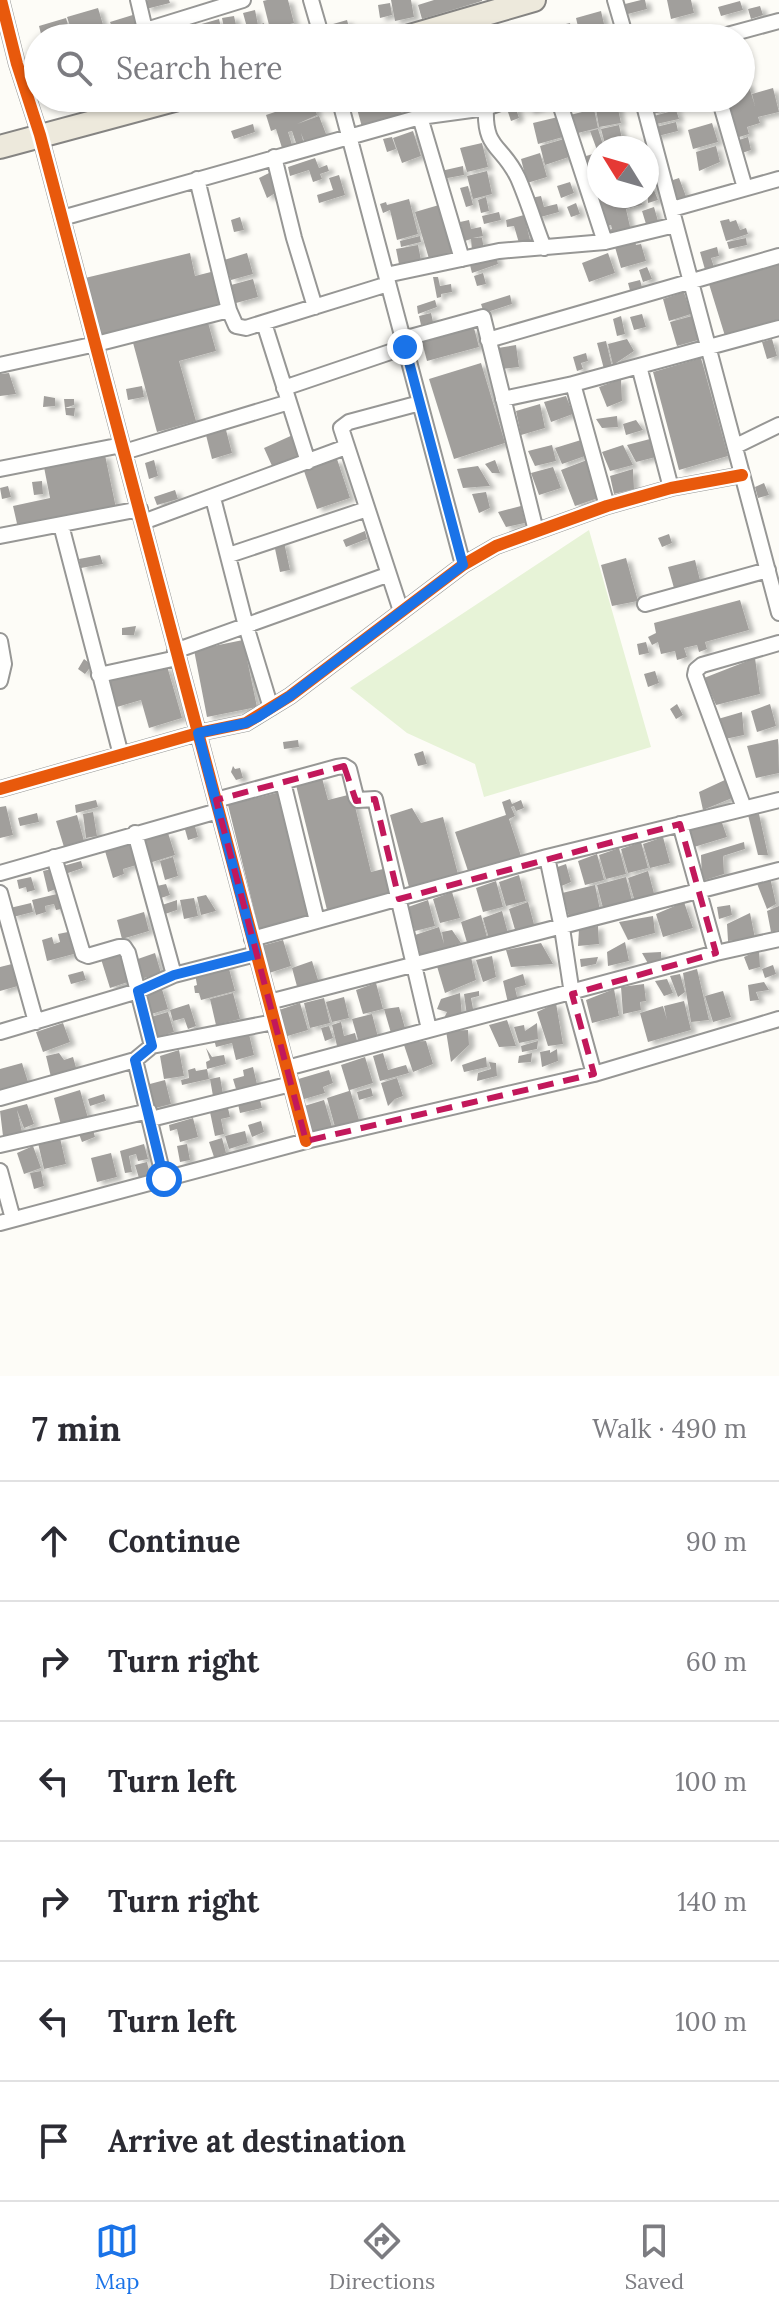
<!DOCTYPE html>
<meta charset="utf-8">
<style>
body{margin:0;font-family:Lora,serif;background:#f2f2f3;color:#2b2b33}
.compass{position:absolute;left:587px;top:136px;width:72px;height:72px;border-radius:50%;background:#fff;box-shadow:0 2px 6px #0004;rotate:307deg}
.stop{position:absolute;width:24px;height:24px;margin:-18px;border:6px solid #1a73e8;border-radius:50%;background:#fff}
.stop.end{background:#1a73e8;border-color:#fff;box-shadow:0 2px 8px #0008}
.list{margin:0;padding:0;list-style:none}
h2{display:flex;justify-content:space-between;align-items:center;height:104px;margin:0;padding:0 32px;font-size:34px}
h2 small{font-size:26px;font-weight:400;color:#7c7c81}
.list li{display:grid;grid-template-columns:52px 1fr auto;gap:24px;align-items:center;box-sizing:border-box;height:120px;padding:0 32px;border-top:2px solid #e1e1e2}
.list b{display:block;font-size:30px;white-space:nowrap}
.list em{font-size:26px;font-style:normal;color:#7c7c81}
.icon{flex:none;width:44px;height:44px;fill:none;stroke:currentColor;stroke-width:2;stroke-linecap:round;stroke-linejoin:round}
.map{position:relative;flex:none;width:779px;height:1376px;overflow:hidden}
.search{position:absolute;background:#fff;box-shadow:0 2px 6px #0004;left:24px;right:24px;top:24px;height:88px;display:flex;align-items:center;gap:20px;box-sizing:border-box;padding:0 28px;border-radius:44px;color:#7c7c81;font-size:30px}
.sheet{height:824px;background:#fff}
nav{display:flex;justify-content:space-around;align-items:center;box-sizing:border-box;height:112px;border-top:2px solid #e1e1e2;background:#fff;font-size:22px;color:#7c7c81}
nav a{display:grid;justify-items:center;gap:4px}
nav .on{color:#1a73e8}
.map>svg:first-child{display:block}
.green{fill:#e7f3d7}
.building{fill:#a19f9c;filter:url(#shadow)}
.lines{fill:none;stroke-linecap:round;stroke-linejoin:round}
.street-casing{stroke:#979795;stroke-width:18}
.primary-casing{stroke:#858482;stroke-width:26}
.street{stroke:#fffffe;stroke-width:14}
.primary{stroke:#ede9dc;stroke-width:22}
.cycleway-casing{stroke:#fff;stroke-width:17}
.cycleway{stroke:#e8590c;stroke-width:12}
.route{stroke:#1a73e8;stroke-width:10}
.marked{fill:none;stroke:#c2185b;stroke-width:6;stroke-dasharray:16 10;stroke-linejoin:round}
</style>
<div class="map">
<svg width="779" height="1376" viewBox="0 0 779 1376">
<defs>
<filter id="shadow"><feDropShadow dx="5.5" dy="3" stdDeviation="2" flood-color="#0004"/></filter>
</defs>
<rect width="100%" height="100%" fill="#fdfcf7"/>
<path class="green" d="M589,530l62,217 -167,50 -9,-33 -68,-31 -57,-45z"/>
<path class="building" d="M148,0h21l1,3 -24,6 -1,-8z
M267,0h21l6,23 -24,6 -7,-28z
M391,0h20l3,17 -19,4z
M434,0h48v1l-60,18 -4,-14z
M641,0h4l2,9 -23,6 -3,-10z
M667,0h24l3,13 -23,6z
M740,1l3,9 -22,6 -3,-9z
M390,3l2,12 -12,3 -2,-13z
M760,6l3,9 -12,4 -3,-10z
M98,8l9,30h-33l-7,-21z
M255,10l3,15 6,-2 2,10 -16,5 -7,-25z
M601,11l3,13 -25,7 -3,-13z
M136,14l6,16 -26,8 -6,-16z
M234,16l2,9 -4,1 1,6 -8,1 -3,-15z
M66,18l6,20h-30l-3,-12z
M219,19l4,17 -21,2 -4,-13z
M347,20l5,18h-22l-4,-12z
M570,23l4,15h-18l-3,-11z
M245,25l3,13h-23l-1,-3 12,-3 -2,-4z
M652,25l4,13h-28l-1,-5z
M297,29l2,9h-26v-1z
M540,31l2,7h-22l-1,-2z
M748,83l7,23 -3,-12 21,-6 6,24 -21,5 2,6 -13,4 2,7 -13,4 -12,-40h17v-13z
M279,98h33l5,17 -20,9 22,-8 9,23 -22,7 -5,-13 3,11 -7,2 -5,-15 -4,1 5,16 -10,3 -7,-22 -5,2 -5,-16 12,-4 -3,-11z
M354,98h43l6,19 -41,10z
M577,98h39l1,4 -37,9z
M659,98h8l1,4 7,-2 2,8 -24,6 -3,-11 10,-3z
M677,98h28v1l-26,7z
M539,100l2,7 -12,4 -3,-8z
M617,104l4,19 -22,4 -3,-18z
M515,106l4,12 -8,3 -4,-12z
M594,109l4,19 -24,6 -4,-19z
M676,110l3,9 -27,6 -2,-8z
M558,117l5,20 -25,7 -5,-21z
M676,122l2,9 -24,6 -2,-9z
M712,123l6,19 -25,7 -5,-19z
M253,124l2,8 -21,7 -3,-8z
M619,125l4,18 -17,5 -5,-19z
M598,129l6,19 -7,2 -7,-19z
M413,131l8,25 -19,7 -9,-25z
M392,137l4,12 -9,3 -4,-13z
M748,137l3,13 -9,3 -3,-13z
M564,139l5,18 -24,8 -5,-19z
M482,143l6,24 -21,5 -7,-24z
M716,146l4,16 -21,9 -3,-19z
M599,152v20l-10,4 -6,-19z
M540,153l7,24 -20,6 -6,-24z
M315,158l4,10 8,-3 2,6 -9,3 2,5 -9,3 -4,-12 -19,6 -2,-9z
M463,166l1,9 -22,4 -1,-8z
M487,171l5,23 -19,5 -6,-23z
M269,173l8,19 -10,6 -8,-20z
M339,175l6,20 -26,8 -2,-8 16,-5 -4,-12z
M679,178l8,21 -12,3 -5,-21z
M570,182l4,11 -13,5 -4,-12z
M651,183l7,17 -10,3 -1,-19z
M468,186l5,19 -7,2 -6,-19z
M599,187v9h7l2,7 2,-1 -1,-6h31l2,9 -16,4 5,22 -24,7 -2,-7 7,-2 -1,-4 -7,2 -11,-38z
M541,196l3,11 13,-3 2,8 -22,6 -6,-20z
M486,197l3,14 -8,2 -3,-13z
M409,199l9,35 -21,6 -7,-30 -7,3 -3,-9 6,-2 1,3z
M576,203l4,11 -9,3 -4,-10z
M439,205l14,50 -23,7 -15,-50z
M654,207l4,14 -12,3 -4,-13z
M499,212l2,8 -17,4 -2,-8z
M524,215l6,25 -11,3 -5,-17 -7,1 -1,-7z
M240,217l4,13 -10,2 -3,-12z
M729,219l1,3 6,-2 4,10 6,-2 2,6 -22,7 -6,-20z
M469,220l2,9 10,-2 2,9 -10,2h9l2,11 -12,2 -1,-12 -6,2 -5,-19z
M420,236l1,6 -20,5 -1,-6z
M746,238l1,7 -18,4 -2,-7z
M635,241l1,4 5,-1 5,17 -25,7 -6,-21z
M418,245l4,20 -22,4 -4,-20z
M717,247l2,9 -8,2 4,12 -9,3 -6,-21z
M190,253l5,23 20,-5 8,35 -125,30 -13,-58z
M247,253l6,21 -22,6 -7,-20z
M608,253l7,20 -26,9 -7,-19z
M496,255l2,9 -26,9 -3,-12z
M779,262v57l-54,17 -16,-52z
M647,267l5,12 -9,3 -4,-12z
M483,273l3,11 -9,2 -3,-10z
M433,277h5l2,9 11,-2 1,8 -11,2v3l-4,1z
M253,279l5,18 -22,6 -5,-18z
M640,280l3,11 -12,3 -3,-11z
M684,292l7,22 -22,7 -6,-22z
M510,295l2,9 -28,9 -3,-9z
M435,300l2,7 -19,7 -1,-8z
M431,313l2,9 -12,3 -2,-9z
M642,314l4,13 -12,3 -4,-13z
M621,316l4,18 -8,2 -4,-17z
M692,316l6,24 -21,6 -7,-24z
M207,319l9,32 -37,10 17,60 -39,11 -25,-93z
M474,328l5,19 -52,14 -5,-19z
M627,339l7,12 -21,14 -5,-21z
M772,339l5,17 -10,3 -5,-17z
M606,341l6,26 -8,2 -7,-26z
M516,345l3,22 -17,2 -4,-21z
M586,353l2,8 -7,2 2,6 -6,2 -4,-14z
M701,358l27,98 -49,14 -26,-98z
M481,363l24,80 -51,16 -25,-80z
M9,373l7,21 -16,2v-22z
M621,379l1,22 -15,6 -8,-20z
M142,386l2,11 -16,3 -2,-11z
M44,396l11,2v8l-12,1z
M566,396l7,18 -22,8 -7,-20z
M64,399h10v6l-9,3h10l-1,8 -8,-1 -1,-7z
M540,404l5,24 -24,7 -5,-24z
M617,416l1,11 -16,1 -6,-9z
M636,420l7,10 -17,5 -3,-11z
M226,430l6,23 -20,6 -6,-24z
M295,434l9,20 -31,14 -9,-20z
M650,439l6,18 -20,5 -9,-17z
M581,440l7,15 -26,9 -7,-16z
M552,445l4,16 -21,5 -7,-15z
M623,445l10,20 -23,6 -8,-19z
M105,455l11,53 -98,20 -5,-22 37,-8 -6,-31z
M337,459l13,39 -33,11 -13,-38z
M154,460l4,16 -9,3 -4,-16z
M495,460l5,13h-8l-7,-9z
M587,460l11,38 -23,8 -14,-36z
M478,466l12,20 -27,2 -6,-19z
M553,467l8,21 -22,7 -8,-22z
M633,469l1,20 -20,5 -4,-18z
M42,481l1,13 -9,1 -2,-13z
M764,483l5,12 -11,3 -3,-11z
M8,486l3,11 -9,2 -2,-11z
M175,490l3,9 -21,6 -3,-8z
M486,492l4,16 -11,5 -7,-19z
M521,506l4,17 -19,4 -8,-15z
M365,531l2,8 -21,8 -3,-7z
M669,534l3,9 -10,4 -4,-9z
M284,542l6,28 -10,2 -6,-28z
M100,555l3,9 -22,4 -2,-9z
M626,558l12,43 -26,5 -11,-41z
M695,560l5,20 -26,8 -6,-21z
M740,600l9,30 -44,12 2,7 -8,3 -2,-7 -13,3 3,9 -10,3 -2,-9 -14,3 -3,-12 -6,3 -4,-8 8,-4 -2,-10z
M136,626l-2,9h-12v-7z
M243,640l14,67 -50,10 -13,-67z
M646,642l3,11 -10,2 -2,-11z
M755,658l5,36 -44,11 -12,-27z
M84,659l8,6 -7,9 -7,-5z
M167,666l15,52 -33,10 -8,-28 -24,7 -9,-29z
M655,671l4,12 -11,4 -4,-13z
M677,704l6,11 -7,4 -6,-10z
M770,704l6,22 -19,6 -6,-21z
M742,712l2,23 -19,4 -7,-20z
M778,739l1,34 -23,5 -9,-32z
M298,740l1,7 -15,2 -1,-7z
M423,751l4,13 -9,2 -4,-12z
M233,766l2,3 5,-1 3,10 -7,2 -5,-8z
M322,778l6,22 24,-6 19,78 16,-4 6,25 -66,17 -31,-125z
M727,779l10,17 -34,14 -4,-18z
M280,792l30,125 -51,13 -31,-125z
M510,799l2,5 9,-4 3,8 -8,3 -2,-5 -3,1 4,9 -6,3 12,37 -52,18 -14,-42 51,-17 -4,-13z
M96,800l2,7 -22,6 -1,-8z
M6,806l7,29 -13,3v-31z
M412,808l9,15 22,-6 15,57 -49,13 -19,-72z
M93,812l4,24 -11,2 -3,-24z
M37,813l2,9 -19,4 -2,-8z
M759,814l9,41h-10l-10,-40z
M77,815l7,26 -20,6 -8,-26z
M721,820l6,17 -33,10 -5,-18z
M194,823l4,14 -10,3 -4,-14z
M168,833l7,22 -26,8 -7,-22z
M663,837l7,26 -20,5 -7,-24z
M641,842l7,26 -20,5 -7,-24z
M744,842l1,7 -22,7 1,18 -22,7 -1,-26z
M133,843l7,21 -17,5 1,5 -11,4 -8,-27z
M619,848l7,26 -20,5 -7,-24z
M597,854l7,26 -19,5 -7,-24z
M173,857l5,19 -13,4 -5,-19z
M81,861l2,7 -18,6 -2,-8z
M566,864l5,18 -12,5 -7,-18z
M51,869l5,20 -8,3 -5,-21z
M648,871l7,26 -20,5 -7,-24z
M519,875l7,26 -20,5 -7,-24z
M31,877l4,13 -8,2 -1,-5 -7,2 -2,-9z
M626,877l6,24 -29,7 -6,-23z
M770,877l6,27 -9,5 -11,-28z
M496,881l7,26 -20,5 -7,-24z
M166,884l4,11 -9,3 -4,-12z
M595,885l5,25 -31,7 -7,-24z
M452,892l8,26 -20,5 -7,-24z
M57,894l4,15 -5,1 -2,-6 -9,2 1,6 -10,3 -4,-15z
M206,895l10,16 -15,4 -4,-18z
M194,898l4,18 -14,3 -4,-19z
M177,900v10l-12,4 -3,-9z
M428,900l7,26 -20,5 -7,-24z
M528,902l7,26 -19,5 -7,-24z
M684,902l9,26 -30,9 -7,-23z
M31,903l2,9 -20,5 -3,-9z
M730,905l2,10 -13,4 -2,-12z
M779,906v24l-8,2 -4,-21z
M502,911l7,26 -19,5 -7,-24z
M144,912l5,19 -27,8 -5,-19z
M750,913l5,25 -27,3 -1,-17z
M481,915l7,26 -20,5 -7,-24z
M653,916l2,17 -27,7 -9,-18z
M598,926l1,18 -21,2 1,-17z
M439,927l5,17 -2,-12 10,-2 9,13 -16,5 2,4 -25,8 -7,-25z
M68,932l6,22 -27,7 -5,-21 10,-3 2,7 6,-2 -2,-8z
M283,940l8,26 -22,7 -8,-27z
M625,942l4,19 -21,5 -1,-14z
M541,943l12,21 -42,3 -5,-17z
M759,950l1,17 -11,3 -5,-13z
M125,952l9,28 -24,8 -9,-29z
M661,952v13l-11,2 -8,-14z
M155,953l6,20 -20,6 -6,-19z
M492,956l4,21 -13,5 -7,-22z
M471,957l5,23 -31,13 -9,-30z
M598,957l-2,7 -15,3 -1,-8z
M312,961l7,22 -21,7 -6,-22z
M12,964l6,22 -18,5v-24z
M228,965l7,26 -34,9 -2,-7h-4l-1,-7 3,-1 -2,-11z
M773,965l3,9 -11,4 -3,-9z
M697,969l12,51 -18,2 -8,-49z
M83,971l3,9 -15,4 -3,-9z
M523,974l3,11 -11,3 3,13 -10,2 -5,-22z
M680,974l5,18 -7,5 -8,-21z
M667,979l6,14 -9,3 -9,-15z
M764,982l5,8 -13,2 3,8 -9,1 -2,-16z
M376,983l7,26 -20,5 -7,-24z
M644,984l2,17 -6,1 1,8 -18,4 -2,-27z
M161,986l7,23 -20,6 -7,-23z
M614,989l5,27 -27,7 -6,-23z
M479,991v5l-8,2 3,16 -7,2 -3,-22z
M723,991l8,26 -18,5 -8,-26z
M233,993l7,26 -24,6 -6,-26z
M460,993l2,23 -18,2 3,-6 -10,-3 4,-10z
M344,997l5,21 -17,4 -6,-20z
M324,998l6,25 -20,5 -6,-25z
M684,1001l7,29 -43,12 -8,-29 23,-7 4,14 -3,-14z
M300,1003l8,27 -24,7 -8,-26z
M556,1003l7,41 -15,2 -11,-34z
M189,1004l7,22 -8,3 -4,-11 -11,3 -3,-11z
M399,1007l6,21 -14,5 -7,-24z
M168,1012l6,20 -16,5 -7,-20z
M372,1014l6,23 -19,6 -7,-24z
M507,1020l9,26 -17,1 -10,-22z
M341,1022l3,14 11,-3 3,12 -20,5 -6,-25z
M63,1023l7,19 -27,10 -7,-20z
M537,1023l1,16 -19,4 -5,-16 10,-2 1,6z
M329,1026l4,12 -8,3 -4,-13z
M248,1030l6,25 -18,5 -4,-17 -16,4 -3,-12z
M468,1030l1,15 -18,17 -5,-31z
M426,1041l7,23 -20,8 -10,-30z
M538,1041l-1,8 -15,3 -1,-6z
M206,1048l6,9 12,-2 2,9 -19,5 -1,-7 4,-2z
M557,1049l1,12 -16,6 -2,-15 10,-2v3z
M179,1050l5,26 -20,3 -4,-23z
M59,1053l5,7 9,-3 4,14 -26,6 -5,-21z
M383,1053l5,17 18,-5 3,8 -29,8 -7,-25z
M532,1053l-1,9 -13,1 1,-7z
M365,1057l8,26 -23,7 9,30 -24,7 -8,-29 22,-7 -8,-26z
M486,1057l1,10 -23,5 -2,-7z
M489,1062l7,1 1,13 -20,5 1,-8 13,-4z
M22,1063l7,22 -29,8v-24z
M253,1067l4,17 -21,5 -3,-10 11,-3 -1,-6z
M195,1068l1,3 11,-2 2,10 -27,6 -1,-5 8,-2 -1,-8z
M329,1070l4,13 -10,4 2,6 -24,7 -6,-20z
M220,1077l3,17 -10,2 -3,-17z
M397,1078l6,18 -8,3 -7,7 -7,-23z
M165,1080l6,24 -19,5 -6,-24z
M371,1088l2,8 -14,4 -2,-8z
M80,1090l8,28 -27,7 -7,-27z
M104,1094l2,7 -16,5 -2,-7z
M260,1100l2,8 -22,5 -2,-9z
M324,1100l8,27 -24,7 -7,-27z
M27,1104l7,20 -10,4 -7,-18 5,22 -19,4 -3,-25z
M228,1108l2,9 -9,2 3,15 -9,2 -5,-24z
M193,1118l5,19 -18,5 -3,-13 -7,2 -1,-6z
M261,1121l3,11 -12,5 -4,-12z
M93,1130l2,7 -13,5 -3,-8z
M245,1131l3,12 -19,6 -4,-13z
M60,1138l6,26 -22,5 -6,-26z
M222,1138l4,15 -12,4 -5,-15z
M144,1144l4,15 -10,2 -2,-7 -7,2 3,16 -7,1 -5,-22z
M187,1144l3,16 -10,2 -3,-16z
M33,1146l8,22 -17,6 -7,-21z
M111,1153l6,24 -20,5 -6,-24z
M147,1162l3,13 -11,3 -4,-13z
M41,1171l3,15 -10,3 -4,-16z"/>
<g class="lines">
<defs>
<path id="street" d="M1,0l16,64 23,71 266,1006
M138,0l9,38
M311,0l11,38
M615,0l11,38
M146,30l97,-30
M716,38l63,-17
M339,98l124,467
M558,98l47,144
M642,98l137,515
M719,98l26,90
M486,108c-2,42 16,36 32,70 10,23 17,47 26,70
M420,117l42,142
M274,157l20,81 21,69
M197,179l32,131 7,16 10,2 142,-44
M672,209l107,-30
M62,218l358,-101 66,-9 28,-10
M386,275l113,-24 106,-9 70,-17
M264,323l44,139
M403,339l80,-22 53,214
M488,340l291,-84
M0,365l96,-21 133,-34
M639,366l32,122
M573,384l34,122
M284,388l121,-41
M503,399l70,-15 206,-56
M736,446l43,-21
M124,452l165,-50
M0,469l122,-24
M213,498l33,128 25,82
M143,522l203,-75
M61,525l60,230
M0,536l140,-27
M229,555l138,-46
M645,604l123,-34
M401,611l-60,-183 8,-6 71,-19
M0,641l4,23 -4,17
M175,651l212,-76
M99,675l78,-17
M283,782l34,139
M0,789l198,-56 48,-10 44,-27 173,-131 33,-19 111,-40 64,-18 71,-13
M216,800l121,-33 7,-1 5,3 7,28 2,3 17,-1 54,230
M744,808l-49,-133 1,-5 6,-5 77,-22
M680,824l36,129
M135,833l39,142
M54,857l29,97 5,2 31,-9h5l4,6 24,93 122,-24
M547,857l15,71 10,66 22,80
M0,873l218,-62
M0,893l36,129
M252,939l295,-82 232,-57
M269,1002l510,-132
M0,1032l138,-41 36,-16 82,-21
M135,1060l29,119
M287,1068l429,-115 63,-14
M0,1098l135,-38 17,-14
M151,1119l140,-35
M0,1145l149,-34
M0,1171l13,48
M0,1223l306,-82 288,-67 185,-55"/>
<path id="primary" d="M403,38l131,-38
M0,147l182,-49"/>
</defs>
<use href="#street" class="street-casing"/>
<use href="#primary" class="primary-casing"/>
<use href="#street" class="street"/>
<use href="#primary" class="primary"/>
<defs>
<path id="cycleway" d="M1,0l16,64 23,71 266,1006
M0,789l198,-56 48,-10 44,-27 173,-131 33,-19 111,-40 64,-18 71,-13"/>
</defs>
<use href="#cycleway" class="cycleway-casing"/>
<use href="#cycleway" class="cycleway"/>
</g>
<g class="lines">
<path class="route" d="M164,1179l-29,-119 17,-14 -14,-55 36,-16 82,-21 -58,-221 48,-10 12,-6 32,-21 173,-131 -58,-218"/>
</g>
<path class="marked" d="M344,766l12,35 19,-2 24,100 281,-75 36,129 -144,41 22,80 -288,67 -90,-341z"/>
</svg>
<svg class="compass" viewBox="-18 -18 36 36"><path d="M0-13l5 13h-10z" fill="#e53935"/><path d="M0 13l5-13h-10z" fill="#7c7c81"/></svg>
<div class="stop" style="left:164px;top:1179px"></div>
<div class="stop end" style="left:405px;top:347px"></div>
<div class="search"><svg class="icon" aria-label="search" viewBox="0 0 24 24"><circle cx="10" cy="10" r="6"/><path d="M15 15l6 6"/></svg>Search here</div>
</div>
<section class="sheet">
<h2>7 min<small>Walk · 490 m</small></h2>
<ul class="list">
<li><svg class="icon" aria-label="ahead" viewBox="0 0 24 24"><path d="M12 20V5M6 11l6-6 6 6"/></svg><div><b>Continue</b></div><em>90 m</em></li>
<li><svg class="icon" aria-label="right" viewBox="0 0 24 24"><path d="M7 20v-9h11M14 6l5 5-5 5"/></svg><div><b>Turn right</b></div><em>60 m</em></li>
<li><svg class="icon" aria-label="left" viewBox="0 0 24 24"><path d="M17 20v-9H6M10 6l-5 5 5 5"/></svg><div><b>Turn left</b></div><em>100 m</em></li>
<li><svg class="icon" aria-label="right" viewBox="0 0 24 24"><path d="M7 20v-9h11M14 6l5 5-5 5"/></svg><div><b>Turn right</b></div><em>140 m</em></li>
<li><svg class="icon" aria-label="left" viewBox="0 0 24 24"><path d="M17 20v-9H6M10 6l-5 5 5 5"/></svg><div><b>Turn left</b></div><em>100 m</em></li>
<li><svg class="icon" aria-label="arrive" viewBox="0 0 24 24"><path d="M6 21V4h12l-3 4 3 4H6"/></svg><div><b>Arrive at destination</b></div></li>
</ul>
</section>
<nav>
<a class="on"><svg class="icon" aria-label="map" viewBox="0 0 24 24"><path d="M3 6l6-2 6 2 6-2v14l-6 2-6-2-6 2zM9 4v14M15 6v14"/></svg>Map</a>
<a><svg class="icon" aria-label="directions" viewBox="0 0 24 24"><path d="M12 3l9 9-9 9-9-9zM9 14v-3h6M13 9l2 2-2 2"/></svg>Directions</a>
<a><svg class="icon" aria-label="saved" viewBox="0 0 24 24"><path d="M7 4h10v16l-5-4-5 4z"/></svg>Saved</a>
</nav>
